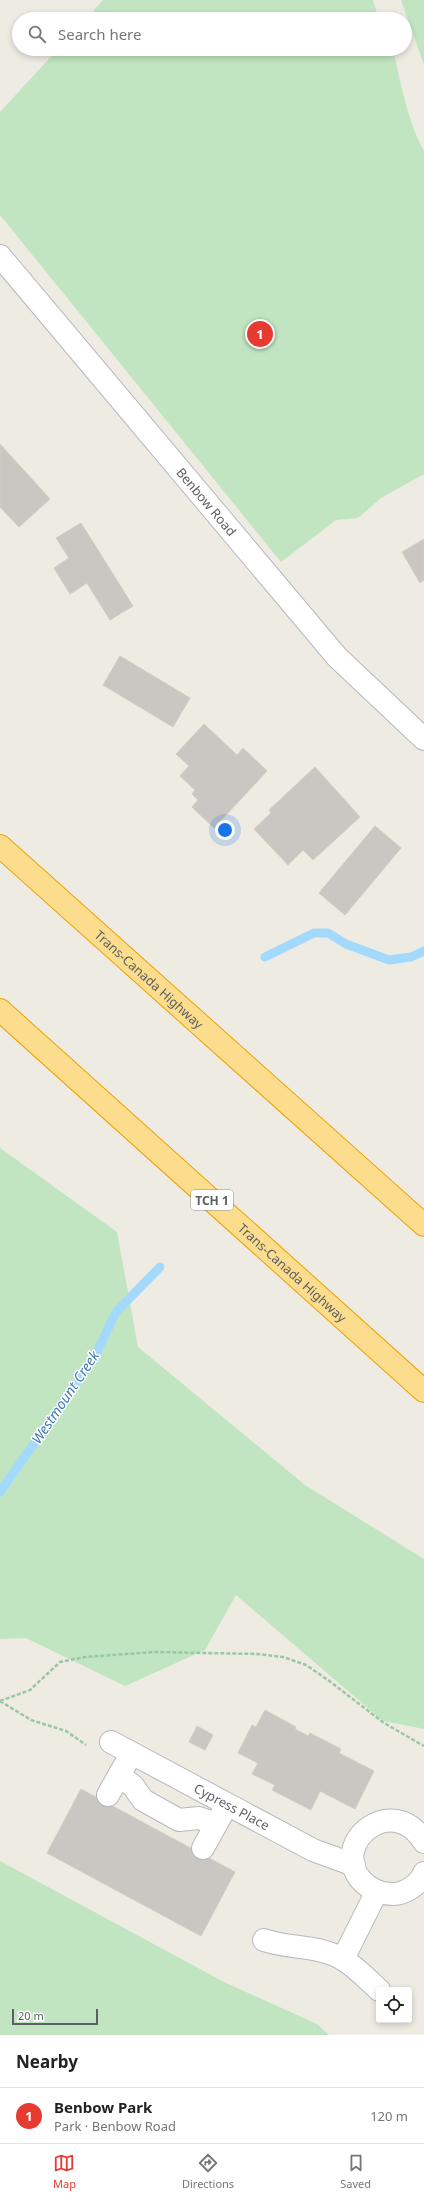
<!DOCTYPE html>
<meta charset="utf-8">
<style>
body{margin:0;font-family:"Noto Sans",sans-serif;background:#f2f2f2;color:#222}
.controls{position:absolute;right:12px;bottom:12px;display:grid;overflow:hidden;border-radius:4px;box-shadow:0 2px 6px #0003}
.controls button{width:36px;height:36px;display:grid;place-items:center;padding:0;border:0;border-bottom:1px solid #e0e0e0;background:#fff;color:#222;font:20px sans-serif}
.scale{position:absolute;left:12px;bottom:10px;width:86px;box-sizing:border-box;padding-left:4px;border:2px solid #5c5f64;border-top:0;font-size:11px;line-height:14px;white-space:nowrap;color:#5c5f64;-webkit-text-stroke:3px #fff;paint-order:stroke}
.you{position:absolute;left:225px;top:830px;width:14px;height:14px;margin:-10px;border:3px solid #fff;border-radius:50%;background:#1a73e8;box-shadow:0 0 0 6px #1a73e833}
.badge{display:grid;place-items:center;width:26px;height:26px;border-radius:50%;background:#e73a30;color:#fff;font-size:13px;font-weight:700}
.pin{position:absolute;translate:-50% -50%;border:2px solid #fff;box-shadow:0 1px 4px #0006}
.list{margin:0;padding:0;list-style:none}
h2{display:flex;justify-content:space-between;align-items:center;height:52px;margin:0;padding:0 16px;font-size:17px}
h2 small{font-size:13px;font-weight:400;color:#767676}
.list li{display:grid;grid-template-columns:26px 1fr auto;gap:12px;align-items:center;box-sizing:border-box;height:56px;padding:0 16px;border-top:1px solid #e0e0e0}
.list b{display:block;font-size:15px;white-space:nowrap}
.list p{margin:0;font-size:13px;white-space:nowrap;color:#767676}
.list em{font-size:13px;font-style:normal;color:#767676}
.icon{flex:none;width:22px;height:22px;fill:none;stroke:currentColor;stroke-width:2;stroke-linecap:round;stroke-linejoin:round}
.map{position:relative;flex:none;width:424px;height:2035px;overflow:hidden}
.search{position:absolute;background:#fff;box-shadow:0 2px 6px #0003;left:12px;right:12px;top:12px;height:44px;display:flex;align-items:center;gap:10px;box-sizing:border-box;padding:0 14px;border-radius:22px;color:#767676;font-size:15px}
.sheet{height:108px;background:#fff}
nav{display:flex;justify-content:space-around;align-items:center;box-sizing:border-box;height:56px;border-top:1px solid #e0e0e0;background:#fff;font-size:11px;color:#767676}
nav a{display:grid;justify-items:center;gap:2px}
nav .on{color:#e73a30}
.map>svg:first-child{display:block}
.green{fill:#c1e5c0}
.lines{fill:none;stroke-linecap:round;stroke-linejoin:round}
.stream{stroke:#a4d9fe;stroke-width:9}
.building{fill:#cac6c1;stroke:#d3cdc2}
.minor-casing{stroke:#b6b9be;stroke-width:24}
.highway-casing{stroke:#efa003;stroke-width:24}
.path{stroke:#99c6a5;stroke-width:2.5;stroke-dasharray:4 2;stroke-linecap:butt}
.minor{stroke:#fff;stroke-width:22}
.highway{stroke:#fcdd8d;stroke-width:22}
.labels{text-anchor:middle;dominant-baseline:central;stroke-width:3;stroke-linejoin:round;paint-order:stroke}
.shield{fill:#fff;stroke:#8d8f92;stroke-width:1}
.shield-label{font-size:12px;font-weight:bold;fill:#5c5f64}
.street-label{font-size:13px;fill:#5c5f64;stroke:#fff}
.water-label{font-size:14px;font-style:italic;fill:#4179b0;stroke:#fff}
</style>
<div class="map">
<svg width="424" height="2035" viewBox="0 0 424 2035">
<rect width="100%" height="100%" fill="#eeebe3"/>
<path class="green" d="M103,0h270l6,19h-293z
M401,0h23v65z
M58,49h335c8,34 14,71 31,102v323l-43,24 -23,20 -22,2 -55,42 -281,-347v-103z
M0,1148l117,84 21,115 167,138 119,74v170l-41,-8 -147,-126 -31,55 -80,36 -99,-48 -26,1z
M0,1861l224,121 93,42 12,11h-329z"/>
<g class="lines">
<path class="stream" d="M265,957l49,-24h14l18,11 43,16 22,-3 13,-6
M0,1492l94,-134 22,-46 44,-45"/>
</g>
<path class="building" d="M0,444l50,55 -31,28 -19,-20z
M81,523l52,83 -23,14 -23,-37 -17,11 -16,-26 15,-10 -13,-20z
M424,539v41l-4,3 -18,-31z
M120,656l70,42 -17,29 -70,-42z
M204,724l33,31 6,-7 24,23 -53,57 -22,-21 6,-7 -6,-6 3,-4 -15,-14 9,-10 -13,-12z
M315,767l45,50 -47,43 -10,-10 -15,15 -34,-36 17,-16 -2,-3z
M375,826l26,22 -56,67 -26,-22z
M265,1710l31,17 -1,2 13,7 2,-3 31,16 -2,4 35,18 -19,38 -35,-18 -9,19 -39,-20 3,-5 -23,-11 6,-11 -20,-10 14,-28 4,2z
M197,1726l16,9 -8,15 -16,-8z
M81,1789l154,83 -34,64 -154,-83z"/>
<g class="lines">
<defs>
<g id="minor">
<path id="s1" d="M0,256l337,401 87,82"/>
<path id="s2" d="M111,1742l202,108 41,15"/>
<path d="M119,1775l14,11 10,14 36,20 20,-2 17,6"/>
<path d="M108,1795l18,-32"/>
<path d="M424,1842c-30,-51 -95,0 -63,38 9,10 19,14 32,14 12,0 27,-10 31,-21"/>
<path d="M203,1848l20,-36"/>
<path d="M264,1940c25,9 57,5 80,20 13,8 24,20 35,30"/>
<path d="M343,1959l34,-68"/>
</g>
<g id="highway">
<path id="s3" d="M0,846l424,379"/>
<path id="s4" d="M0,1010l424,381"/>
</g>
</defs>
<use href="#minor" class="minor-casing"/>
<use href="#highway" class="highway-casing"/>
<path class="path" d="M0,1701l30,-11 30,-28 25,-5 69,-5 103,2 26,3 23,8 22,15 56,43 40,23
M0,1701l31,19 35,11 20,14"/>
<use href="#minor" class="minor"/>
<use href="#highway" class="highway"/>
</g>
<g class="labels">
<rect class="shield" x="191" y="1190" width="42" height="20" rx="3"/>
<g class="shield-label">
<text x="212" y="1200">TCH 1</text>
</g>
<g class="street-label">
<text stroke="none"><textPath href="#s1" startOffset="321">Benbow Road</textPath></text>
<text stroke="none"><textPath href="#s3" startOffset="200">Trans-Canada Highway</textPath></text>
<text stroke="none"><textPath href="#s4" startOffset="393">Trans-Canada Highway</textPath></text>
<text stroke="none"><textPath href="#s2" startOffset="137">Cypress Place</textPath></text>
</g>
<g class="water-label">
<text transform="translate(65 1397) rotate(-56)">Westmount Creek</text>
</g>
</g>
</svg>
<div class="controls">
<button><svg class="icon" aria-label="locate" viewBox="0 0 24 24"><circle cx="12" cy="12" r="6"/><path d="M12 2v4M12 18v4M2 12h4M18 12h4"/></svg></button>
</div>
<div class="scale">20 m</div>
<div class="you"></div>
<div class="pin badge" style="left:260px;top:334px">1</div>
<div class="search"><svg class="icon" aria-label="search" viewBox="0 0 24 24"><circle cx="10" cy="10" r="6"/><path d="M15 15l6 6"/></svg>Search here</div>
</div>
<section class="sheet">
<h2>Nearby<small></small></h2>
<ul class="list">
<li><span class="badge">1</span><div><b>Benbow Park</b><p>Park · Benbow Road</p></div><em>120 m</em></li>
</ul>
</section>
<nav>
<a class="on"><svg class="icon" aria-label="map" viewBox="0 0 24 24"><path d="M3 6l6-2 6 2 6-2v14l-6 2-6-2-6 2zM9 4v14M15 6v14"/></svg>Map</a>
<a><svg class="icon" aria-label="directions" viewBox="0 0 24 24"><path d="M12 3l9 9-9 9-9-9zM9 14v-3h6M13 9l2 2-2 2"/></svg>Directions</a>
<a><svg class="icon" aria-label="saved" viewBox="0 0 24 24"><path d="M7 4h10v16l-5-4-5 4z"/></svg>Saved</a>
</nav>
